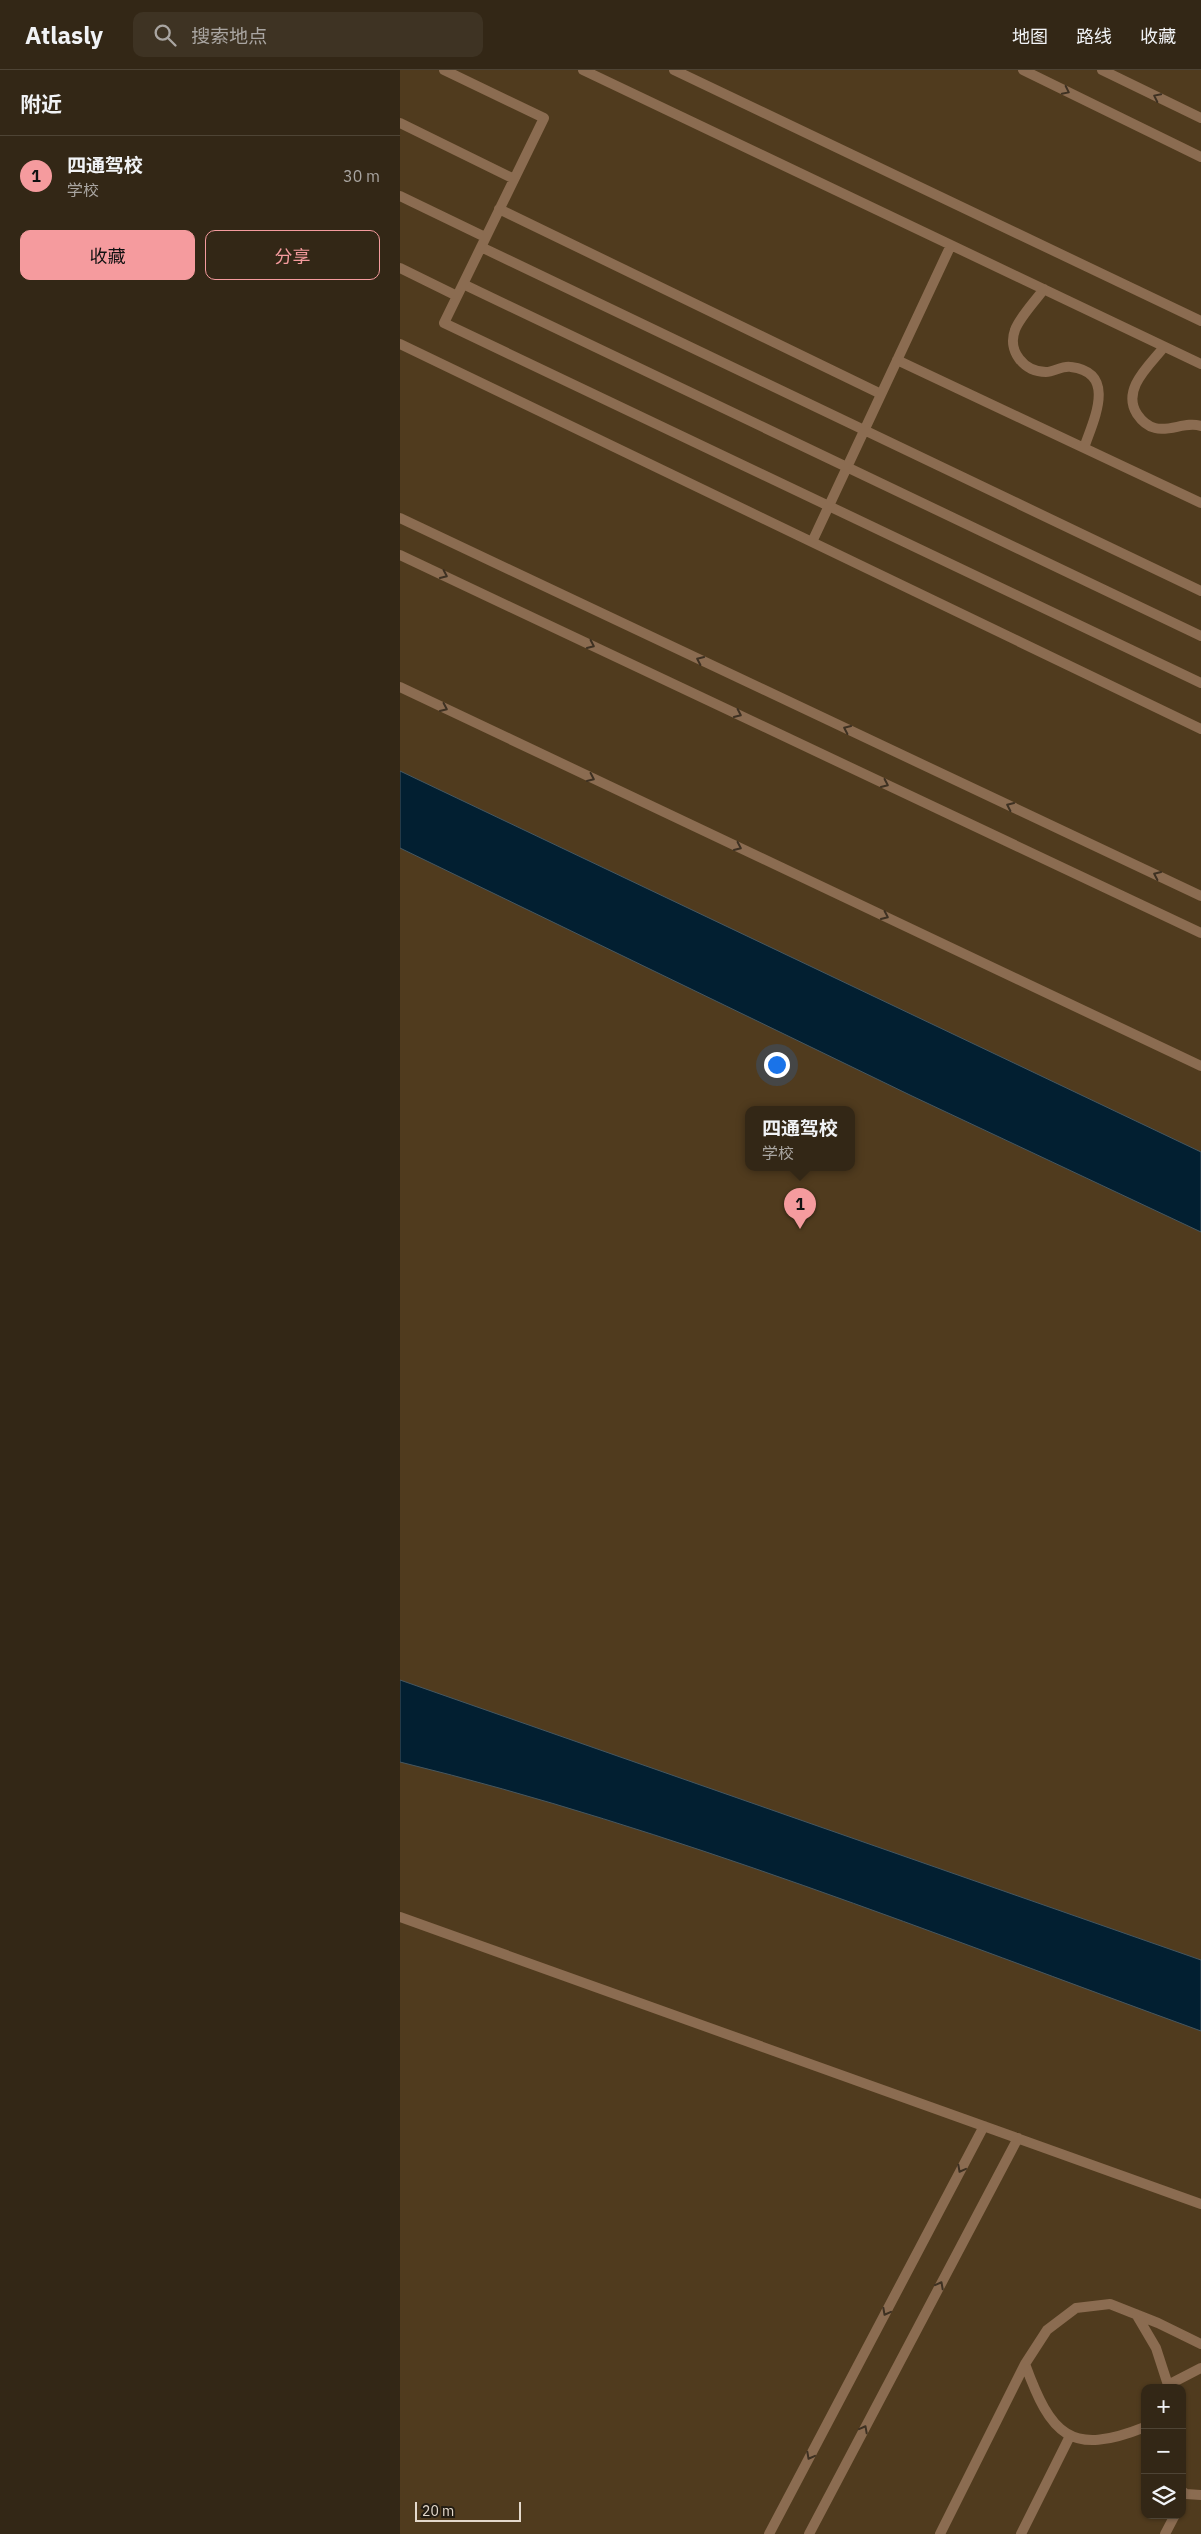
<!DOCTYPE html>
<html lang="zh">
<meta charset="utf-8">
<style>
body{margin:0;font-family:"IBM Plex Sans","Noto Sans SC",sans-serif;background:#3e3323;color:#f1f3f6}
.controls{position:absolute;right:15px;bottom:15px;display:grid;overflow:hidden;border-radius:10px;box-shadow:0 1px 4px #0004}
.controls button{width:45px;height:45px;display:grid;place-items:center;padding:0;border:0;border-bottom:1px solid #4e4435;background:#332716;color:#f1f3f6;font:25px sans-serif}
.scale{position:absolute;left:15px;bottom:12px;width:106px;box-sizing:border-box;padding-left:5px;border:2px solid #e4d9cc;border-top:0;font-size:14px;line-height:18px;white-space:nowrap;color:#e4d9cc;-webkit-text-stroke:4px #241d13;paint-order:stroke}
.you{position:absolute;left:376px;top:994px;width:18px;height:18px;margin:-12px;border:4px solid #fff;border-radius:50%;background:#1a73e8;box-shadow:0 0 0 8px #1a73e833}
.badge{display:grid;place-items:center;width:32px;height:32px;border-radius:50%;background:#f59b9e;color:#111;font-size:16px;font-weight:700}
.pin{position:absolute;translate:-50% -41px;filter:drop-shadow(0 1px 2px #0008)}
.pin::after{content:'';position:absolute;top:26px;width:18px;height:15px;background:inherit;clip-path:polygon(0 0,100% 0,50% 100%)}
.popup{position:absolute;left:345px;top:1036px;width:110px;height:65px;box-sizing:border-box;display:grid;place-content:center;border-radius:10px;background:#332716;filter:drop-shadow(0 1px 4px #0005);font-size:16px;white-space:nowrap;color:#a9a5a1}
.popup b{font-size:19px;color:#f1f3f6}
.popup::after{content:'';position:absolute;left:50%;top:100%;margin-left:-10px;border:10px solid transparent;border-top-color:#332716}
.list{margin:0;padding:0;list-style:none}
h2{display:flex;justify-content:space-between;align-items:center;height:65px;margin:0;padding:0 20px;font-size:21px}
h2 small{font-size:16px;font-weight:400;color:#a9a5a1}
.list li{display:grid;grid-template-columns:32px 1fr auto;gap:15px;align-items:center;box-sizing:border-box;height:80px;padding:0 20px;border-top:1px solid #4e4435}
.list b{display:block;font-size:19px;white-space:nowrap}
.list p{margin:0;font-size:16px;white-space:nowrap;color:#a9a5a1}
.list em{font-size:16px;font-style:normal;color:#a9a5a1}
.actions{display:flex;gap:10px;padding:15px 20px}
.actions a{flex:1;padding:11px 0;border:1px solid #f59b9e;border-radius:10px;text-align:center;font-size:18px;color:#f59b9e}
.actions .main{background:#f59b9e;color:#111}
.icon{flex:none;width:28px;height:28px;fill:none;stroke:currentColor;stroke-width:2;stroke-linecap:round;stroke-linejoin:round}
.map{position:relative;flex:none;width:801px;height:2464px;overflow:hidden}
header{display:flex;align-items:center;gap:30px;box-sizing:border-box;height:70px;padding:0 25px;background:#332716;border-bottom:1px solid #4e4435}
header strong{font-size:24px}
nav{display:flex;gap:28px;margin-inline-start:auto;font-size:18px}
.search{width:350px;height:45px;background:#3e3323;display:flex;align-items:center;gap:12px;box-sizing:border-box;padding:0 18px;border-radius:10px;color:#a9a5a1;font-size:19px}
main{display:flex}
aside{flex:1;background:#332716}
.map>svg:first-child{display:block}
.built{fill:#503b1e;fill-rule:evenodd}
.water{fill:#021f31;stroke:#465760}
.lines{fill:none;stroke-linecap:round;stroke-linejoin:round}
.lane{stroke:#8b6c51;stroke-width:10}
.oneway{stroke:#3e3122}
</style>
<header>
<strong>Atlasly</strong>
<div class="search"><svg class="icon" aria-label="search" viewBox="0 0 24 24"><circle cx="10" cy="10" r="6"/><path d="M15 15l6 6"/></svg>搜索地点</div>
<nav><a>地图</a><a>路线</a><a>收藏</a></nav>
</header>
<main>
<aside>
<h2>附近<small></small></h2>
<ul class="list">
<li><span class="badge">1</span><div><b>四通驾校</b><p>学校</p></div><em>30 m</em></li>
</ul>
<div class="actions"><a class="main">收藏</a><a>分享</a></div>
</aside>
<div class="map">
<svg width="801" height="2464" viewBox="0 0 801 2464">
<rect width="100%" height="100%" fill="#44341d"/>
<path class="built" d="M0,0h801v2464h-801zM349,1040h102v58h-102zM745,2318h37v127h-37z"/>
<path class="water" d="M0,701l801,381v80l-289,-136 -512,-248z
M0,1610l801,280v71c-265,-96 -527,-202 -801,-269z"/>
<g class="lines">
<path class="lane" d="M44,0l100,48 -100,205 757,360
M183,0l618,294
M274,0l527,251
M623,0l178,87
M702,0l99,48
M0,53l114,56
M0,126l85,41
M99,139l382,185
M81,177l720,344
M0,198l57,28
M63,214l738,352
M644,219c-8,11 -25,29 -29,41 -8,21 9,42 31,42 8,0 17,-7 25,-5 47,6 22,54 13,81
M0,274l801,385
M764,277c-14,18 -43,42 -27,67 4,6 10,12 18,14 15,4 31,-7 46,-2
M497,290l304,143
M0,448l801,378
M412,472l139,-297
M0,485l801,378
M0,617l801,379
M0,1847l801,287
M736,2244l20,34 12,37 33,-17
M625,2294c26,71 45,93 120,63
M782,2421l4,3 15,1
M369,2464l215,-408
M409,2464l209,-396
M540,2464l85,-170 22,-34 29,-22 34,-4 48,19 43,21
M621,2464l49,-98
M765,2464l10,-19"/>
</g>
<defs><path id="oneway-chevron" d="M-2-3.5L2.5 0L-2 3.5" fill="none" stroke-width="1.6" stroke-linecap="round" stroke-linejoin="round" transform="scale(1.25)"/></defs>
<g class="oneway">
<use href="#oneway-chevron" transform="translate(666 21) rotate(26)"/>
<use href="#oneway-chevron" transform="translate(757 27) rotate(-154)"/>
<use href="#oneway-chevron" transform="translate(44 505) rotate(25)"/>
<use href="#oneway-chevron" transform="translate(191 575) rotate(25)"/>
<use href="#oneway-chevron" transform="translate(300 590) rotate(-155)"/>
<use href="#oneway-chevron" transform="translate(44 638) rotate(25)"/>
<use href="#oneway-chevron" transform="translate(338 644) rotate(25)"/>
<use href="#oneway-chevron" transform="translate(447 659) rotate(-155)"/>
<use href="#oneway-chevron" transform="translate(191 708) rotate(25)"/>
<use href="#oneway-chevron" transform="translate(485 714) rotate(25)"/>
<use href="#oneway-chevron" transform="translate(610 736) rotate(-155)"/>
<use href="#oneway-chevron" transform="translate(338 777) rotate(25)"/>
<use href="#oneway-chevron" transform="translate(757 805) rotate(-155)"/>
<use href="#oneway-chevron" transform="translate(485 846) rotate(25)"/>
<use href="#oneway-chevron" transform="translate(561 2099) rotate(118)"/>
<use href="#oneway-chevron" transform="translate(540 2215) rotate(-62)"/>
<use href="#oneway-chevron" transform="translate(486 2242) rotate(118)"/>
<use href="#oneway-chevron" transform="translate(464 2359) rotate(-62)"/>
<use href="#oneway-chevron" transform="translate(410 2386) rotate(118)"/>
</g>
</svg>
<div class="controls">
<button>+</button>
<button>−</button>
<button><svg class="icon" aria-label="layers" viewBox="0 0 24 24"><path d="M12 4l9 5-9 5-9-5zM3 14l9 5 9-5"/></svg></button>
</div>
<div class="scale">20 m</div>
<div class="you"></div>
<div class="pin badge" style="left:400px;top:1159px">1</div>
<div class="popup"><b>四通驾校</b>学校</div>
</div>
</main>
